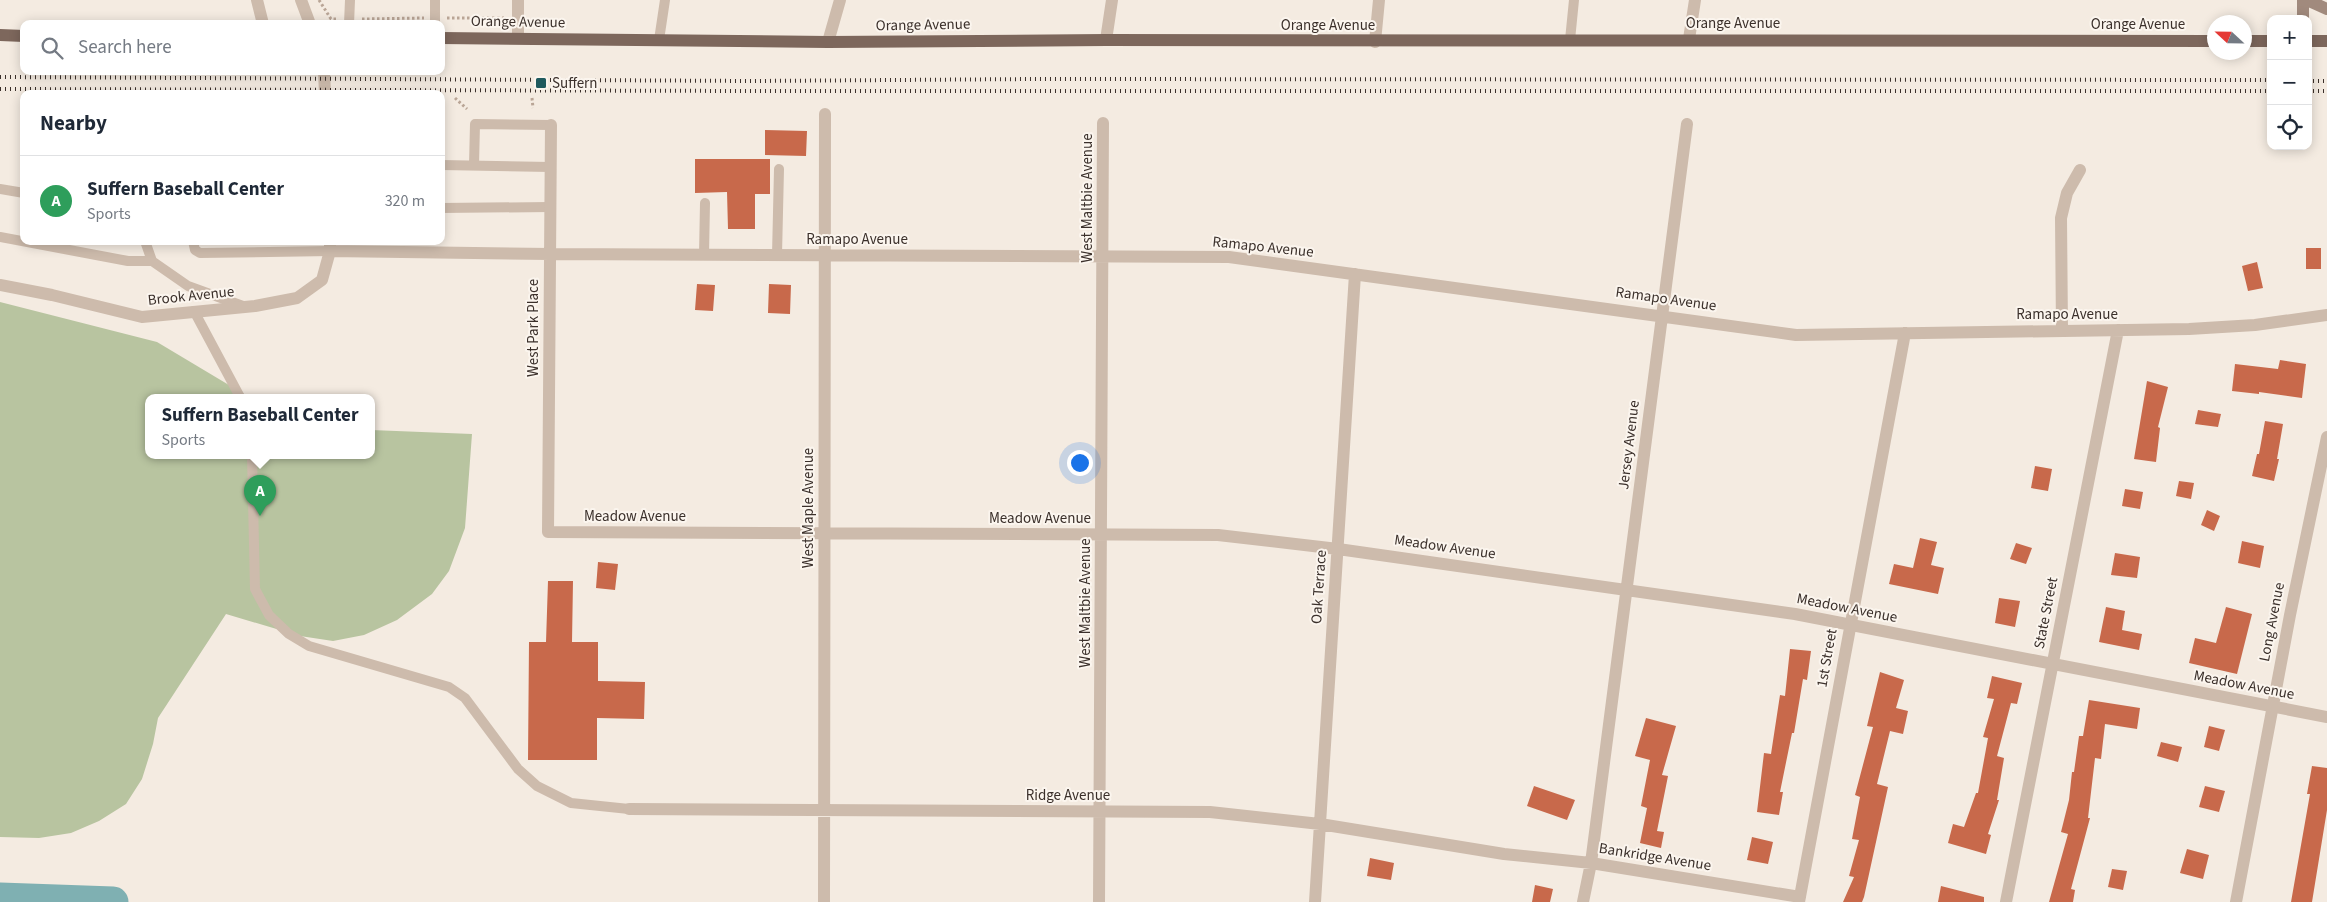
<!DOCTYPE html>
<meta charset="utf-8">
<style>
body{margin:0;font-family:"Source Sans 3",sans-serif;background:#f6f6f7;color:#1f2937}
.controls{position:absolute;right:15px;top:15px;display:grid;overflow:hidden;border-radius:10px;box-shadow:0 2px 12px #0003}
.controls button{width:45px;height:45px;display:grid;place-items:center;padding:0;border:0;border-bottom:1px solid #e0e1e3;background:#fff;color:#1f2937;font:25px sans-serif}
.compass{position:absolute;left:2207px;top:15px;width:45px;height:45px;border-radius:50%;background:#fff;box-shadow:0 2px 12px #0003;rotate:292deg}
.you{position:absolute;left:1079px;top:462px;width:18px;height:18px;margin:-12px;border:4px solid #fff;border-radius:50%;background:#1a73e8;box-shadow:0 0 0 8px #1a73e833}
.badge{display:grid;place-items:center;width:32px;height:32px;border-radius:50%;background:#d93025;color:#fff;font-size:16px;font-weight:700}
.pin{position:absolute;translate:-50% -41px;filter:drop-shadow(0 1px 2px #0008)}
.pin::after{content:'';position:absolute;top:26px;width:18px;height:15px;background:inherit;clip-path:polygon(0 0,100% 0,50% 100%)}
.popup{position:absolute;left:145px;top:394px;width:230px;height:65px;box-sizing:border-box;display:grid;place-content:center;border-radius:10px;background:#fff;filter:drop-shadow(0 1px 4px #0005);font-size:16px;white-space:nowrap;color:#747a83}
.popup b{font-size:19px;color:#1f2937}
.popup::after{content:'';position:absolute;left:50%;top:100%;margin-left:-10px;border:10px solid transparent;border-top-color:#fff}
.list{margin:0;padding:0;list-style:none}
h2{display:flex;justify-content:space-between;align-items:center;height:65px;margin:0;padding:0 20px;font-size:21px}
h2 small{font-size:16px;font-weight:400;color:#747a83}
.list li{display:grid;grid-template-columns:32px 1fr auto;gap:15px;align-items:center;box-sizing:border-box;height:90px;padding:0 20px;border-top:1px solid #e0e1e3}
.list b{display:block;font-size:19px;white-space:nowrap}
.list p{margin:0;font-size:16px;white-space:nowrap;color:#747a83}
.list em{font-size:16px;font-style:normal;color:#747a83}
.icon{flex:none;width:28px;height:28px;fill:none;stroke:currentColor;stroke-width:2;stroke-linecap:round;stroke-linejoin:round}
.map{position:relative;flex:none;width:2327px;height:902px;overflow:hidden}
.search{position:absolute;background:#fff;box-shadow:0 2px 12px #0003;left:20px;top:20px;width:425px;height:55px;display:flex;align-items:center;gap:12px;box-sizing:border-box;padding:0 18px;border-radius:10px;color:#747a83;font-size:19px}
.panel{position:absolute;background:#fff;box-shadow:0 2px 12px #0003;left:20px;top:90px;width:425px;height:155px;border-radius:10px}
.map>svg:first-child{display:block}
.green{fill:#b8c4a0}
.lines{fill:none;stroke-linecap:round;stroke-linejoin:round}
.river{stroke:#7fb0b2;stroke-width:31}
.building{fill:#c8694b}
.path{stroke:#b9a596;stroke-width:3;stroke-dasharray:2.5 2.5;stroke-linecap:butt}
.lane{stroke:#cdbbac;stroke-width:10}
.street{stroke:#cdbbac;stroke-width:12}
.secondary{stroke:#a18a7d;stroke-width:12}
.primary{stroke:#7d675c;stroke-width:12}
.rail{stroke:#3b302b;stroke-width:4;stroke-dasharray:1 4;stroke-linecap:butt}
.poi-dot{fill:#1f5a5e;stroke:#fbf5ee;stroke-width:2}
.labels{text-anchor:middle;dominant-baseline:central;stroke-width:4;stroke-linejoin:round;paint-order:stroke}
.street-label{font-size:15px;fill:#3b302b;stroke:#fbf5ee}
.poi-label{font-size:15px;fill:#3b302b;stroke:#fbf5ee;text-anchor:start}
</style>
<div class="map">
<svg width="2327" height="902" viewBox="0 0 2327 902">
<rect width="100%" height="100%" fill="#f4ebe1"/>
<path class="green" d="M0,302l157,40 92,55h-100v58h222v-25l101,4 -7,94 -16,43 -17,23 -35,26 -33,15 -31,6 -33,-5 -74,-22 -68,104 -5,26 -11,35 -16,25 -27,17 -28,12 -32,5 -39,-1z"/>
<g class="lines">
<path class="river" d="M0,898l113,4"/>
</g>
<path class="building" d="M765,130l42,1 -1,25 -41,-1z
M695,159h75v35h-15v35h-27l-1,-37 -32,1z
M2306,248h15v21h-15z
M2257,262l6,26 -15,3 -6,-25z
M697,284l18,1 -2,26 -18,-1z
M769,284l22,1 -1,29 -22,-1z
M2280,360l26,4 -4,34 -43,-6v2l-27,-3 3,-27 43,5z
M2147,381l21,6 -10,40 2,1 -4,34 -22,-3z
M2198,410l23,4 -3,13 -23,-3z
M2265,421l18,3 -6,35h2l-5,22 -22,-5 5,-22h2z
M2035,466l17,3 -4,22 -17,-3z
M2179,481l15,2 -3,16 -15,-3z
M2125,489l18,3 -3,17 -18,-3z
M2207,510l13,6 -6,15 -13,-6z
M1920,538l17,4 -6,23 13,3 -6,26 -49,-10 5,-20 19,4z
M2242,541l22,5 -4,22 -22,-5z
M2016,543l16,5 -6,16 -16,-5z
M2115,553l25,4 -3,21 -26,-3z
M598,562l20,2 -3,26 -19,-2z
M548,581h25l-1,61h26v39l47,1 -1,37 -47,-1v42h-69l1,-118h17z
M1999,598l21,3 -5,26 -20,-4z
M2106,607l19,4 -3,19 20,4 -3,16 -40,-8z
M2226,607l26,7 -15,60 -48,-11 6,-25 21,5z
M1790,649l21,2 -4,29 -4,-1 -9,54h-2l-12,59h3l-4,23 -22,-3 7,-59 7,1 9,-59 5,1z
M1880,672l24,8 -8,28 12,3 -5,23 -13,-3 -13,53 11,3 -24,110 -2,5h-19l11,-25 -5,-1 10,-36 -7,-1 8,-42 -5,-2 18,-68 -6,-1z
M1992,676l30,7 -5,21 -6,-1 -14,53 7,2 -7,42h2l-11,34 3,1 -5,19 -38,-11 5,-19 11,3 12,-34h2l10,-55 -5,-1 11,-38 -7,-1z
M2089,700l51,8 -3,21 -32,-5 -4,35 -6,-1 -7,60h2l-19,71 4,1 -2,12h-24l19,-68 -7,-2 8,-32 3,-28h2l5,-36h4z
M1646,718l30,8 -14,49 6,1 -11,55 7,1 -3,16 -21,-5 7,-35 -6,-2 9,-46 -15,-4z
M2209,726l16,4 -6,21 -15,-4z
M2161,742l21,5 -4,15 -21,-6z
M2312,766l15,2v42l-15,92h-21l19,-108h-3z
M1534,786l41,14 -8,20 -40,-14z
M2205,786l20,5 -6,21 -20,-5z
M1752,837l21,5 -5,22 -21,-4z
M2187,849l22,6 -6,24 -23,-6z
M1370,858l24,5 -3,17 -24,-4z
M2112,869l15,2 -4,19 -15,-3z
M1535,885l18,4 -3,13h-18z
M1941,886l43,11v5h-46z"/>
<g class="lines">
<path class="path" d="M319,0l12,19h5
M447,18h57
M362,19l62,-1
M455,98l12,11
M532,98l1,10"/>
<path class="lane" d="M435,0v24
M349,24l1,-24
M659,40l6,-40
M1570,40l4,-40
M441,165l109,2
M474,165l1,-41 76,1
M0,189l24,4
M441,208l109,-1
M0,237l128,24h24
M145,241l7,20 36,25 55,20
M193,241l2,9 5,3 130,-2
M704,255l1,-52
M777,255l2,-86
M194,311l46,86
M252,455l3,134 14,26 20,19 20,12 140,41 16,11 53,71 19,17 34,17 58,6"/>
<path class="street" d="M257,0l6,24
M301,0l9,24
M518,38v-38
M1689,39l6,-39
M1106,40l6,-40
M828,42l12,-42
M1375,42l4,-42
M324,71l1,23
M551,125l-3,407 670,3 120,14 457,65 532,103
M330,251l220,3 679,3 567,78 393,-6 66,-4 72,-10
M0,285l52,10 90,22 113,-11 42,-8 25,-18 8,-29v-10
M2062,330l-1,-112 6,-25 13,-23
M629,809l581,3 110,12 184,30 87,9 209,34
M824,902l1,-788
M1099,902l4,-779
M1315,902l40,-628
M1583,902l8,-39 96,-739
M1799,902l106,-569
M2006,902l112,-572
M2236,902l54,-287 37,-178"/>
<path class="secondary" d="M2307,0l20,9
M2303,19v-19"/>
<path class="primary" d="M0,35l24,1
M441,38l387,4 278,-2 1108,1
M2244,41h27
M2308,41h19"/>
<path class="rail" d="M0,77l753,4 284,-2 1234,1
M2308,81h19
M0,89l753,2h1518
M2308,91h19"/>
</g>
<rect class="poi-dot" x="535" y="77" width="12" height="12" rx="2.5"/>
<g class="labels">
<g class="street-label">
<text transform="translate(518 22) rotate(1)">Orange Avenue</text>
<text x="1733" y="23">Orange Avenue</text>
<text x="2138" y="24">Orange Avenue</text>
<text transform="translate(923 25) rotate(-1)">Orange Avenue</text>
<text x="1328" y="25">Orange Avenue</text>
<text transform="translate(1087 198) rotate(-90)">West Maltbie Avenue</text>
<text x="857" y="239">Ramapo Avenue</text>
<text transform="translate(1263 247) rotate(6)">Ramapo Avenue</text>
<text transform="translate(191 296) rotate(-6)">Brook Avenue</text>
<text transform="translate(1666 299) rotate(8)">Ramapo Avenue</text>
<text x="2067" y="314">Ramapo Avenue</text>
<text transform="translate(533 328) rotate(-90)">West Park Place</text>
<text transform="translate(1629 445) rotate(-83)">Jersey Avenue</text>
<text transform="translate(808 508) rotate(-90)">West Maple Avenue</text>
<text x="635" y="516">Meadow Avenue</text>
<text x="1040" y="518">Meadow Avenue</text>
<text transform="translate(1445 547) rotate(8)">Meadow Avenue</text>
<text transform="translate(1319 587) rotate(-86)">Oak Terrace</text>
<text transform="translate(1085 603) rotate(-90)">West Maltbie Avenue</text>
<text transform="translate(1847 608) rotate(11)">Meadow Avenue</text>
<text transform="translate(2046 613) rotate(-79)">State Street</text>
<text transform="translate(2272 622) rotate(-79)">Long Avenue</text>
<text transform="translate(1827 658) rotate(-80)">1st Street</text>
<text transform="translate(2244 685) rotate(11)">Meadow Avenue</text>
<text x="1068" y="795">Ridge Avenue</text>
<text transform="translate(1655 857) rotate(9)">Bankridge Avenue</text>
</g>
<g class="poi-label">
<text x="552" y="83">Suffern</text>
</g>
</g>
</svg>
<div class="controls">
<button>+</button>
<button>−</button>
<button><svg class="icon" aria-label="locate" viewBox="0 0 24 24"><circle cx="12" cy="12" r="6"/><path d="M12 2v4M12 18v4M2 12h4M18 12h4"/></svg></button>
</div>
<svg class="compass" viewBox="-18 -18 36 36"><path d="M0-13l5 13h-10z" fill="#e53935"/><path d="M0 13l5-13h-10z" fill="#747a83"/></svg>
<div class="you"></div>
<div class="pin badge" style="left:260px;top:516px;background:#2e9e5b">A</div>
<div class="popup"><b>Suffern Baseball Center</b>Sports</div>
<div class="search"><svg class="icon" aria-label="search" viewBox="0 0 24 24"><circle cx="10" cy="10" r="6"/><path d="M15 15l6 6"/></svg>Search here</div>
<section class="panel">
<h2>Nearby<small></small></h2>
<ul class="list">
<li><span class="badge" style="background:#2e9e5b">A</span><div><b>Suffern Baseball Center</b><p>Sports</p></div><em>320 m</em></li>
</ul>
</section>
</div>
